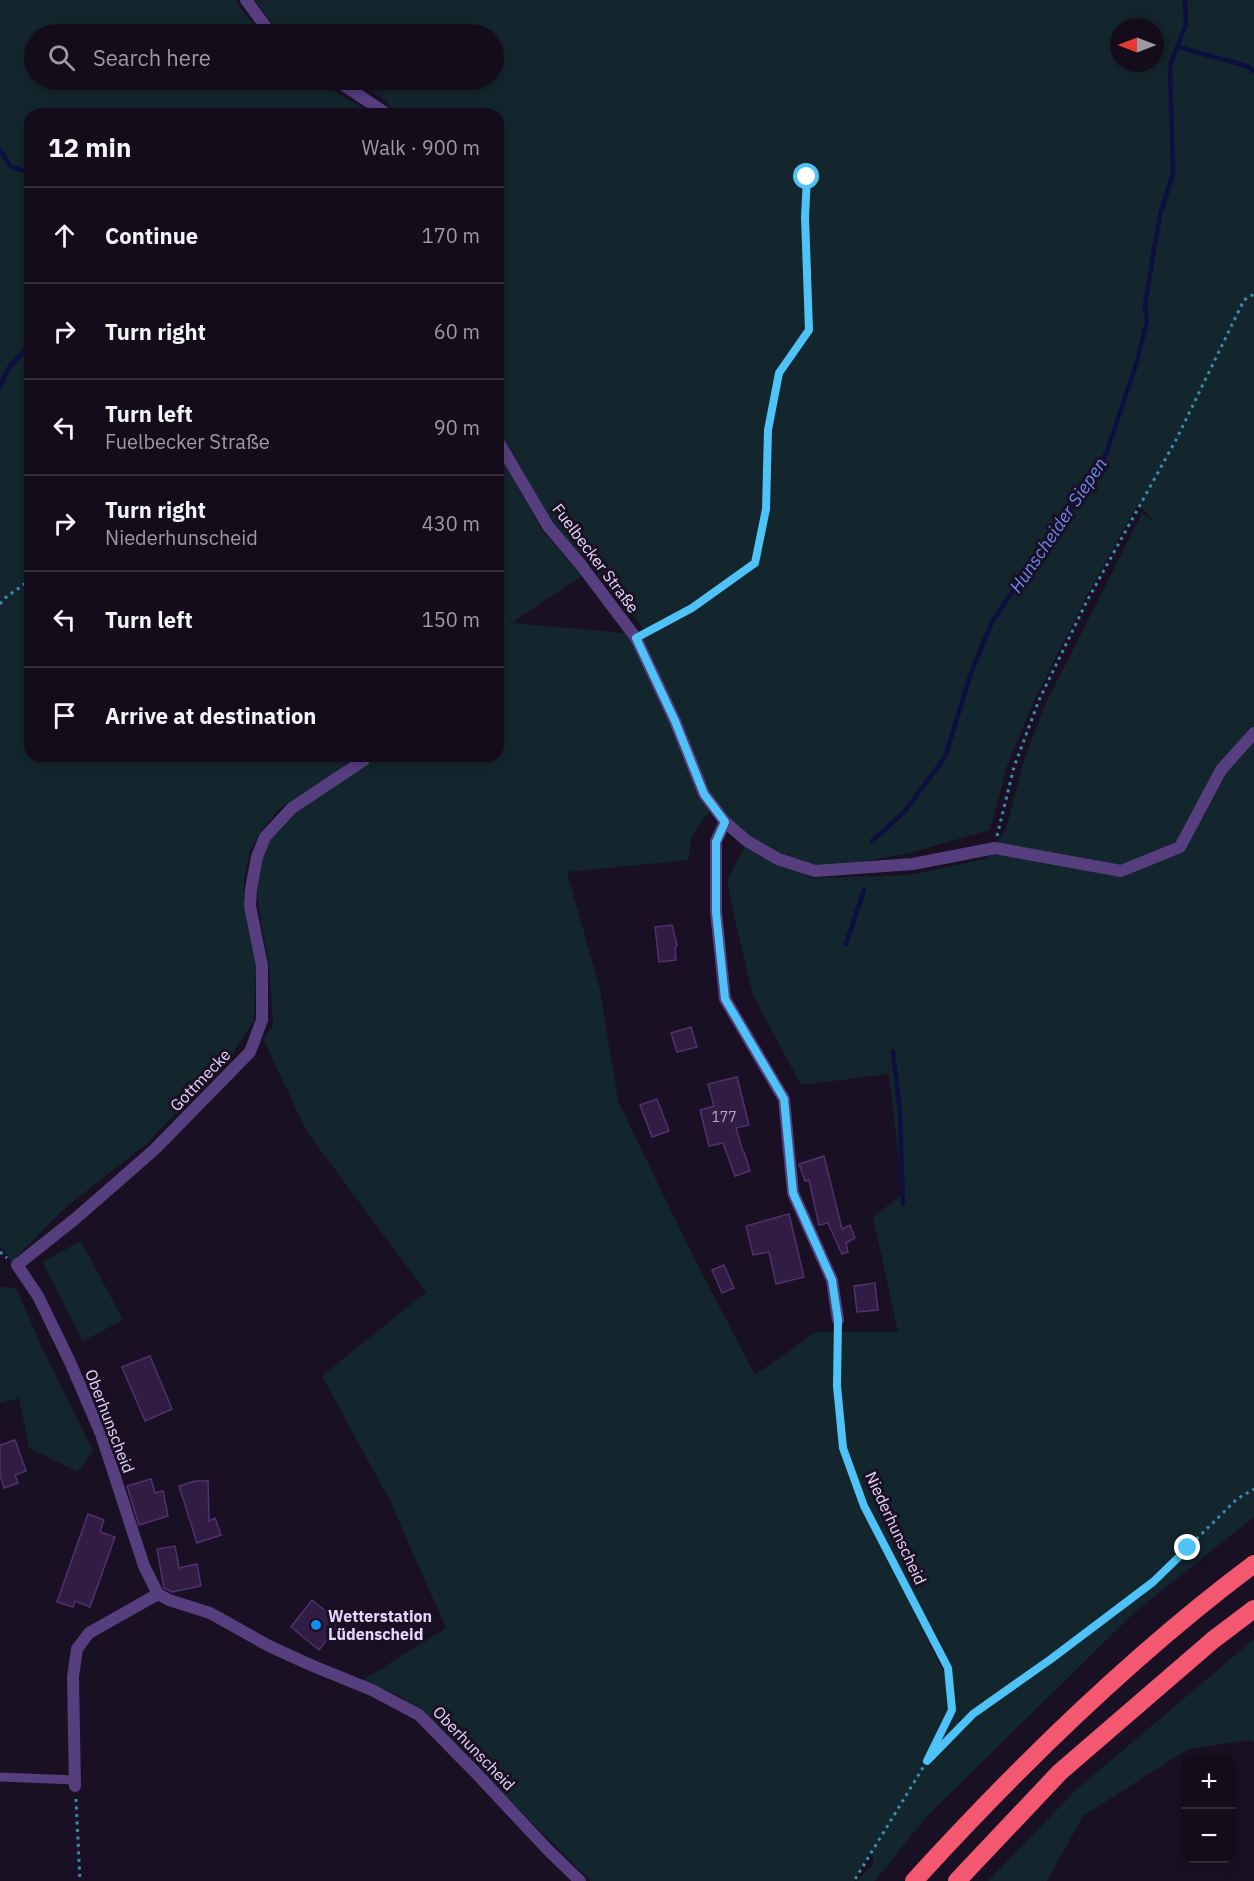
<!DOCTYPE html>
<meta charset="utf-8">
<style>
body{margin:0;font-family:"IBM Plex Sans",sans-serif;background:#1d1523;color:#f1f3f6}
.controls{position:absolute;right:18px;bottom:18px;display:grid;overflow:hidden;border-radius:12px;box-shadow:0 3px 9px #0003}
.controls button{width:54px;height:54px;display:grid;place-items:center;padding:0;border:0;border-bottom:2px solid #332c39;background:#140c1a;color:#f1f3f6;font:30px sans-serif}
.compass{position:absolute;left:1110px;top:18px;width:54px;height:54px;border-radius:50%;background:#140c1a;box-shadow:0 3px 9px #0003;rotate:270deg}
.stop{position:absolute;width:18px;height:18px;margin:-14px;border:4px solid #4fc3f7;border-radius:50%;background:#fff}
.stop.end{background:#4fc3f7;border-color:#fff;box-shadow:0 2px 6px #0008}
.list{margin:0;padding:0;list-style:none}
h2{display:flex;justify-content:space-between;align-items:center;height:78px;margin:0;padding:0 24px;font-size:26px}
h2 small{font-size:20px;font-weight:400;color:#9d9ba2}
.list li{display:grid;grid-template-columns:39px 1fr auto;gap:18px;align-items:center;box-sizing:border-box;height:96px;padding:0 24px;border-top:2px solid #332c39}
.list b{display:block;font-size:22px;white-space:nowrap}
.list p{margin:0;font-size:20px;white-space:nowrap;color:#9d9ba2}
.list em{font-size:20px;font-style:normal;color:#9d9ba2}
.icon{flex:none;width:33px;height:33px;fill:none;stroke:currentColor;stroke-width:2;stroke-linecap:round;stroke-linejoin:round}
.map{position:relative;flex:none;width:1254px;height:1881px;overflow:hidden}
.search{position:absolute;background:#140c1a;box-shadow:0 3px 9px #0003;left:24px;top:24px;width:480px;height:66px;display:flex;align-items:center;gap:15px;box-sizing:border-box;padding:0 21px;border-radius:33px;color:#9d9ba2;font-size:22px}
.panel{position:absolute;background:#140c1a;box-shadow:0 3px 9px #0003;left:24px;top:108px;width:480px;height:654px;border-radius:18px}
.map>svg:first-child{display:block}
.green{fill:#13252d;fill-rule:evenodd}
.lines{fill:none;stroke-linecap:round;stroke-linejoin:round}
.stream{stroke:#0d0f3f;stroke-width:4.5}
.building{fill:#311d43;stroke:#51316e;stroke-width:1.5}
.path{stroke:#378eae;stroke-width:3;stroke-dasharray:3 4.5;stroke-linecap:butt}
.service{stroke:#563e7f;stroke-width:9}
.minor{stroke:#563e7f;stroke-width:12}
.motorway{stroke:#f45870;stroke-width:18}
.route{stroke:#4fc3f7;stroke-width:8}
.poi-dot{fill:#108eee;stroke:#1a1023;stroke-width:2}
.labels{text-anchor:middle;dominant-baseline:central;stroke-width:6;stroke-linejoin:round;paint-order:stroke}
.number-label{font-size:14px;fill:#b9a7ce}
.street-label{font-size:16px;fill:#e6d5fc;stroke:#1a1023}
.poi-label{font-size:16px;font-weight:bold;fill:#e6d5fc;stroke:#1a1023;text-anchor:start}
.water-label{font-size:18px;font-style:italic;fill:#6a87f5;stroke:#1a1023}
</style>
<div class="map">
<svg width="1254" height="1881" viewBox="0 0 1254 1881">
<rect width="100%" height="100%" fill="#1a1023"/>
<path class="green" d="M0,0h235l25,34h-226v46h280l48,27 5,7h-337v62l-1,-4 -3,1 4,21v562h323l-13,13 -61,40 -19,24 -10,18 -6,28v22l12,66 -2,53 -25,40 -83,84 -80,63 -54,55 -12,-16z
M255,0h999v1517l-118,94 -208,204 -53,66h-19l17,-16v-16l-19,32h-263l-169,-167 -22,-18 -37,-16 83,-52 -56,-127 -68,-125 104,-84 -119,-160 -44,-93 10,-13c-1,-20 -2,-40 -4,-59 -5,-42 -24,-86 0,-125 20,-32 73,-60 104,-81l2,-5h123v-304l44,78 40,46 -71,47 136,12 -7,-11 -88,-103 -54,-93v-314h-101l-11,-13 -30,-21h138v-46h-210l-9,-5zM1119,27h36v36h-36zM1138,504l16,18 -12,-9 -97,192 -23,61 -16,63 -21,30 -75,16 -98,3 -57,-32 60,25 94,-18 81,-23 18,-67 28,-66 50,-100zM713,807l34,34 -20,39 7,36 19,79 48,90 88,-11 14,120 -30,23 25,115h-82l-61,43 -64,-123 -73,-151 -18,-112 -33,-117 121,-12 4,-25zM877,1531l71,137 2,17 -74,-153z
M81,1241l42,79 -40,21 -41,-79z
M0,1287l16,1 30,68 47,95 -15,21 -49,-24 -10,-50 -19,5z
M1254,1639v103l-5,-2 -61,9 -105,67 -36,65h-59l88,-91z"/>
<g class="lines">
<path class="stream" d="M1178,47l69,19 7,5
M0,150l10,16 17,6 3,12
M0,386l8,-17 18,-20 4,-12
M872,841l32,-29 41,-55 26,-84 21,-51 114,-168 30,-89 11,-44 -2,-15 10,-63 6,-31 12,-39 -3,-107 16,-42 -1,-24
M846,944l18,-54
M893,1052l7,60 3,92"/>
</g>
<path class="building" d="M672,925l5,20 -2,3 1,12 -17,2 -4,-35z
M691,1027l6,20 -20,5 -6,-19z
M737,1077l12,48 -13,3 7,24h1l6,19 -15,5 -12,-33 -14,3 -9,-36 14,-4 -6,-22z
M657,1099l12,32 -17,6 -12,-32z
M824,1156l18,73 8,-4 5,13 -9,5 2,9 -6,2 -14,-31 -9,2 -10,-45 -4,1 -6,-17z
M789,1214l15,63 -28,7 -7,-32 -16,3 -7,-29z
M724,1265l10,23 -12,5 -10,-23z
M875,1283l3,27 -21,2 -3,-26z
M150,1356l22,53 -27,12 -23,-54z
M15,1440l11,31 -11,4 3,8 -14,5 -4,-13v-30z
M151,1479l4,14 8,-2 5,25 -29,9 -12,-39z
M195,1481h13l1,40 6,-3 6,17 -24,8 -18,-57z
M88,1514l16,6 -4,12 15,5 -25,70 -15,-6 -2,6 -16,-5z
M175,1546l4,22 18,-4 4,22 -29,6 -8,-4 -7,-39z
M312,1600l28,23 -21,27 -28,-23z"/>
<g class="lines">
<path class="path" d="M0,604l5,-6 25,-18
M648,632l44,-24 63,-45 11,-54 2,-79 11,-57 30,-43 -4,-113 2,-40
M997,836l17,-69 25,-67 48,-99 90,-163 67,-138 10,-6
M0,1252l7,6
M838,1334l-1,52 6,61 21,59 84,162 4,42 -25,51 -73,120
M930,1757l43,-43 78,-55 102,-77 84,-83 17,-10
M76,1799l4,82"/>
<path class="service" d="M0,1777l75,3"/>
<path class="minor" d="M246,0l25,34
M336,80l51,34
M498,441l50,85 33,39 55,73 39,83 29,73 21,28 22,19 31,18 37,12 98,-7 82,-16 126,23 59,-24 41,-77 33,-37
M365,756l-1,4 -72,48 -27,29 -8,20 -6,32 -1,17 12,60v54l-12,32 -96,98 -79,69 -58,46 21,31 32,66 31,72 43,132 14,28 11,6 41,13 59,33 44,20 59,24 47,25 56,57 73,78 32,31
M725,822l-9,19v71l9,87 59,100 9,94 39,87 6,40
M75,1786l-2,-109 4,-28 12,-16 69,-39"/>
<path class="motorway" d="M914,1881c103,-113 217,-225 340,-317
M957,1881l103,-109 153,-132 41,-31"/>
</g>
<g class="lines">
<path class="route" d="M807,177l-2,40 4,113 -30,43 -11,57 -2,79 -11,54 -63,45 -56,30 39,83 29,73 21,28 -9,20v70l9,87 59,100 9,94 39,87 6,40 -1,66 6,62 21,58 84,162 4,42 -25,51 46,-47 78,-55 102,-77 35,-34"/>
</g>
<circle class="poi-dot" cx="316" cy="1625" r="6"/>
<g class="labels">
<g class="number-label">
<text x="724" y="1117">177</text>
</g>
<g class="street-label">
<text transform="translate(596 558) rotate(53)">Fuelbecker Straße</text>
<text transform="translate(200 1080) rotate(-46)">Gottmecke</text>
<text transform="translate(110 1421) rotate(69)">Oberhunscheid</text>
<text transform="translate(896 1528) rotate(65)">Niederhunscheid</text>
<text transform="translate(474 1748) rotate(46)">Oberhunscheid</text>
</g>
<g class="poi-label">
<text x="328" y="1616">Wetterstation<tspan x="328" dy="18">Lüdenscheid</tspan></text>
</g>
<g class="water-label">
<text transform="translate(1058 525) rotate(-56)">Hunscheider Siepen</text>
</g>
</g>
</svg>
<div class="controls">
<button>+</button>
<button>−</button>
</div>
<svg class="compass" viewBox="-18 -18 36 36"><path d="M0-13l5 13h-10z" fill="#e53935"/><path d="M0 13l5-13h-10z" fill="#9d9ba2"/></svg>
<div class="stop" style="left:807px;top:177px"></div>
<div class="stop end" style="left:1188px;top:1548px"></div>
<div class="search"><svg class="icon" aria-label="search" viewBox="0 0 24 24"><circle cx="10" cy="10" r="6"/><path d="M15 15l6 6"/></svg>Search here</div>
<section class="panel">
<h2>12 min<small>Walk · 900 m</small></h2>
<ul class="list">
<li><svg class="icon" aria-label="ahead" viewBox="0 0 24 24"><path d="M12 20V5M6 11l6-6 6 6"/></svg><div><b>Continue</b></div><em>170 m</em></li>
<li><svg class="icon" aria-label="right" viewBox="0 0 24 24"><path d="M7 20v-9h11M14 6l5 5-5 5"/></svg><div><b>Turn right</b></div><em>60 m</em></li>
<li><svg class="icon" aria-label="left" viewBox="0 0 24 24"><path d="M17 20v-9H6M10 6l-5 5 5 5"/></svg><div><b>Turn left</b><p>Fuelbecker Straße</p></div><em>90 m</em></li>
<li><svg class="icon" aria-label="right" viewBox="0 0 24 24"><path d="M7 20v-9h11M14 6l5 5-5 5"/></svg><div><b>Turn right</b><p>Niederhunscheid</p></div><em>430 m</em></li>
<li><svg class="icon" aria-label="left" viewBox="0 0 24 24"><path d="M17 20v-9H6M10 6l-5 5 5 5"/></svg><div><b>Turn left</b></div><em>150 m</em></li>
<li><svg class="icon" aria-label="arrive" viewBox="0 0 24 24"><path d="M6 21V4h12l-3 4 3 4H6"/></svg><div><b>Arrive at destination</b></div></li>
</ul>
</section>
</div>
